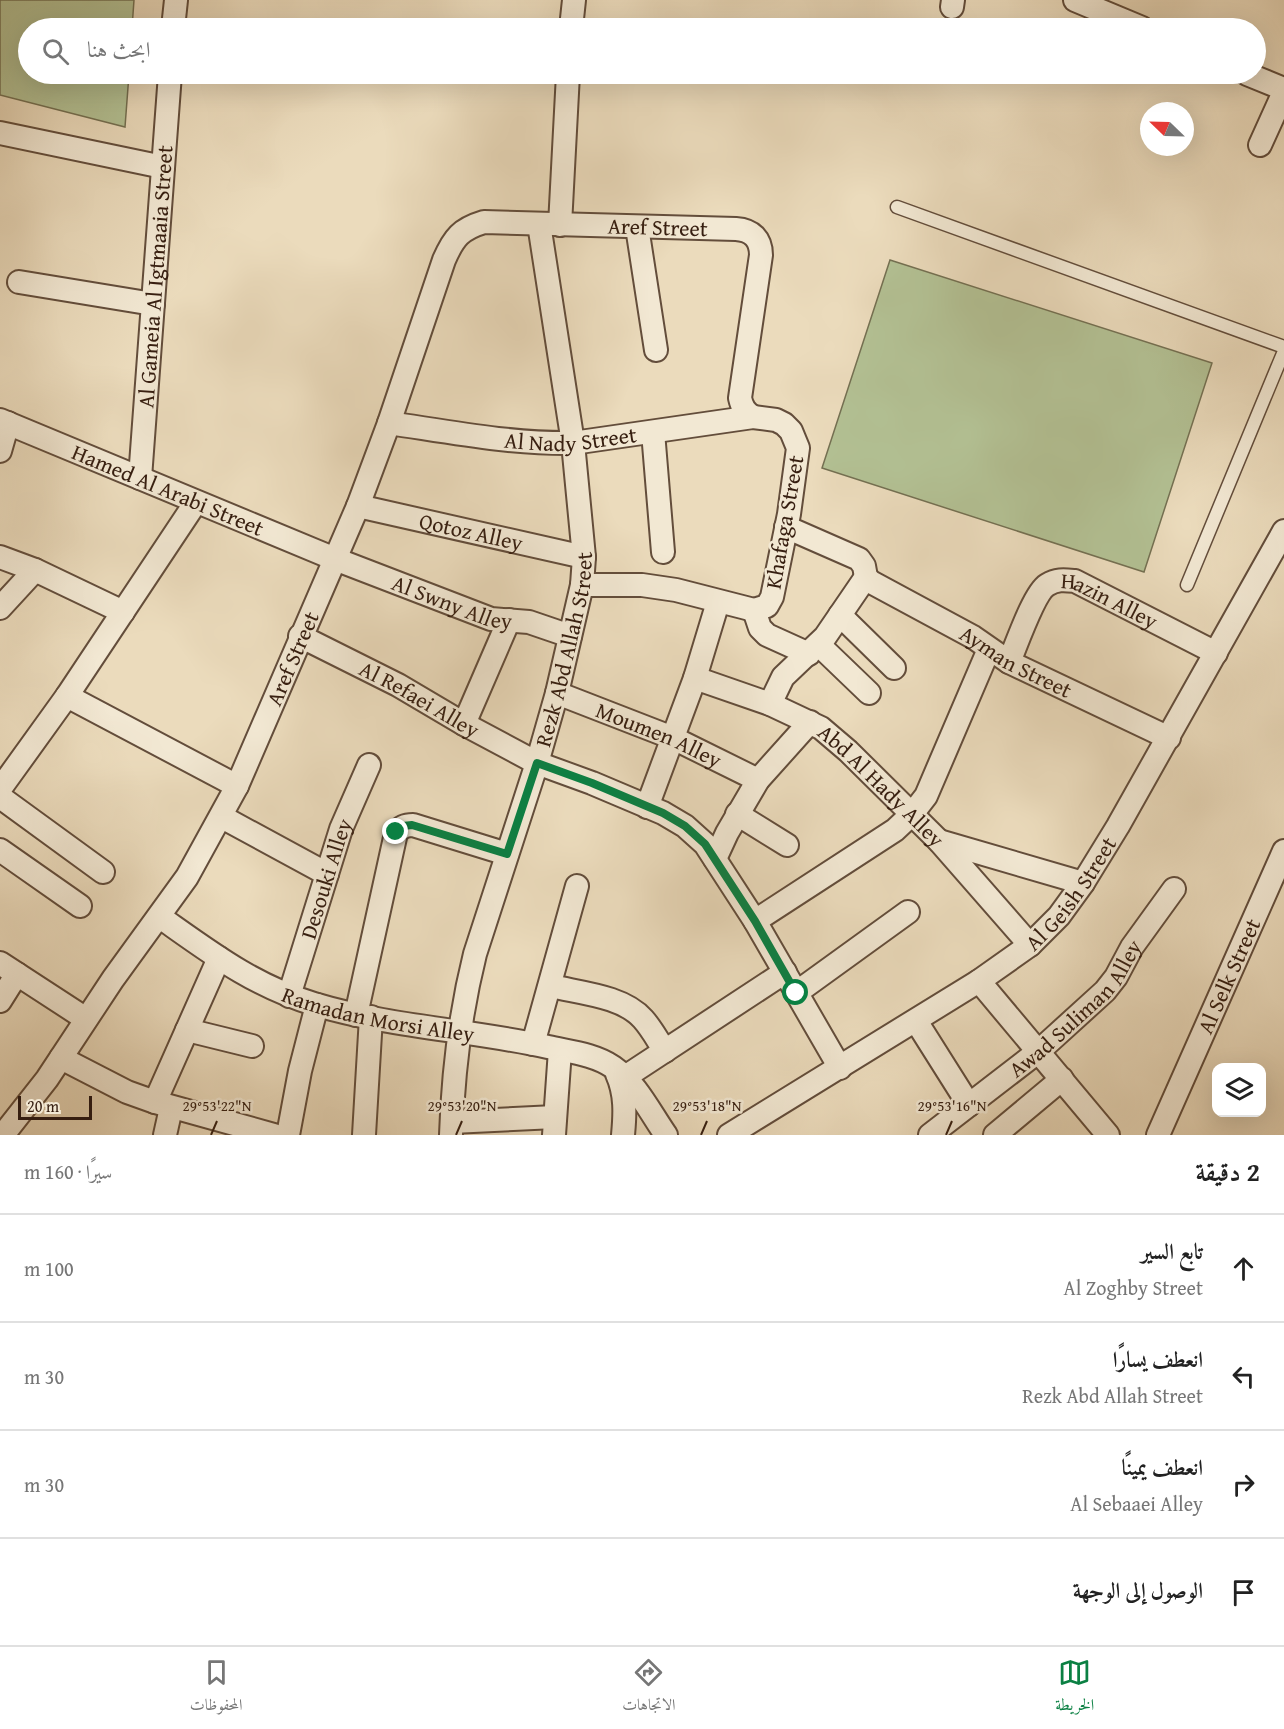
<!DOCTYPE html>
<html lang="ar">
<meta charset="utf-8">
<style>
body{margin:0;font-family:"Gentium Book Plus",Amiri,serif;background:#f6f6f6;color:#222;direction:rtl}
.controls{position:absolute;right:18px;bottom:18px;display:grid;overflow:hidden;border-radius:12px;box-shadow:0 6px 24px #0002}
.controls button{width:54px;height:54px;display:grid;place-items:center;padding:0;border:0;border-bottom:2px solid #e0e0e0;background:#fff;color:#222;font:30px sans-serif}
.compass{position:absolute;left:1140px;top:102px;width:54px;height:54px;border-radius:50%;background:#fff;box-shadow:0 6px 24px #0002;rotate:293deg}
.scale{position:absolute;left:18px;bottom:15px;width:74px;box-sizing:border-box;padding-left:6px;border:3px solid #361e10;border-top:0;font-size:16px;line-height:21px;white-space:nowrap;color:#361e10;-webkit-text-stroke:4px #f2e8d3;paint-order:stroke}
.stop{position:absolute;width:18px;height:18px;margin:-14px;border:4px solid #0b8043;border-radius:50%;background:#fff}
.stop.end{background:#0b8043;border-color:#fff;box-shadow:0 2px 6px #0008}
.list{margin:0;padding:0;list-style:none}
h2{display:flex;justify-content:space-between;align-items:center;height:78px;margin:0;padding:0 24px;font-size:26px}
h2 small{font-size:20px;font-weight:400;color:#767676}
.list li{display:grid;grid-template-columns:39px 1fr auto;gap:18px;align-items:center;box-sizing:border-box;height:108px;padding:0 24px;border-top:2px solid #e0e0e0}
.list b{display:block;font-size:22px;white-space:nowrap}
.list p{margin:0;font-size:20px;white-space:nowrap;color:#767676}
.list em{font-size:20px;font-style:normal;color:#767676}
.icon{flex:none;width:33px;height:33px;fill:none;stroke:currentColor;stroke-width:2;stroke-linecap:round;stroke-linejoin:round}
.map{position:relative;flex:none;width:1284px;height:1135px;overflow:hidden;direction:ltr}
.search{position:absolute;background:#fff;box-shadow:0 6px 24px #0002;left:18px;right:18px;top:18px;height:66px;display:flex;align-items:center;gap:15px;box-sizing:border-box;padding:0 21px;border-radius:33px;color:#767676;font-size:22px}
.sheet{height:510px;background:#fff}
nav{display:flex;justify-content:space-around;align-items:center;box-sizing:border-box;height:84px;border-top:2px solid #e0e0e0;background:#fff;font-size:16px;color:#767676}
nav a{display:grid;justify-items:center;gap:3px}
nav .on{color:#0b8043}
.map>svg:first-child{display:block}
.park{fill:#b3c194;stroke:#747052;stroke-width:1.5}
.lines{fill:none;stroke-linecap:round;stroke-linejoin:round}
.service-casing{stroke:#634d3b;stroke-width:15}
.minor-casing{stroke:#634d3b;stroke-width:26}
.service{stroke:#f2e8d3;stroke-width:12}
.minor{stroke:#f2e8d3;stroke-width:22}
.route{stroke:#0b8043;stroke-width:8}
.ticks{fill:none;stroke:#361e10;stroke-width:2}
.labels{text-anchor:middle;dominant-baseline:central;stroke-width:5;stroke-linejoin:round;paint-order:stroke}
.street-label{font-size:22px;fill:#361e10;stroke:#f2e8d3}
.ticks-label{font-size:15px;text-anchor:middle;fill:#361e10;stroke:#f2e8d3;stroke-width:5;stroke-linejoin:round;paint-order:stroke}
</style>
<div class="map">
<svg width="1284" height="1135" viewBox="0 0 1284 1135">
<rect width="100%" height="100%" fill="#ebdbbc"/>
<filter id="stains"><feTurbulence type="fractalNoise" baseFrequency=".00333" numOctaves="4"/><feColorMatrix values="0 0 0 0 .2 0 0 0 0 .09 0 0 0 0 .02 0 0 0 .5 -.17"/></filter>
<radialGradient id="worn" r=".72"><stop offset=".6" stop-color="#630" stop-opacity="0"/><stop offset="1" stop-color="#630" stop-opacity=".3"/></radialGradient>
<path class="park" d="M0,0h134l-2,28h-104v46h101l-4,53 -125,-32z
M890,260l322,103 -68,209 -322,-104z"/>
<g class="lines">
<defs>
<path id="service" d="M897,207l387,140
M1187,585l97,-234"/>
<g id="minor">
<path d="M1075,0l67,28"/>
<path d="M952,7l1,-7"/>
<path d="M173,28l3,-28"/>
<path d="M571,28l3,-28"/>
<path d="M1247,74l37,15"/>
<path d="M0,133l163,34"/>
<path d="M1260,145l24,-53"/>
<path d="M560,225l8,-151"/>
<path d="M637,227l19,123"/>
<path d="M19,282l134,22"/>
<path id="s1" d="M0,420l335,139 156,60 38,3 41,14"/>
<path id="s2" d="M389,423c61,9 122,21 184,20l180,-26 23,3 8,4 7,7 7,17 -9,66 -17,83 -5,9 -13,4 -78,-20 -34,-5h-60"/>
<path d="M653,432l10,120"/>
<path d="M0,451l8,-28"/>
<path id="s3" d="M140,478l30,-404"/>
<path id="s4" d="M358,506l226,51"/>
<path id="s5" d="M786,527l73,32 5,7 2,11 5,5 102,55 36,25 160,76"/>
<path d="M0,557l35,13 88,42"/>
<path d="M0,608l35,-38"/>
<path d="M754,610l6,18 7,7 42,19"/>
<path d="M840,615l54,53"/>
<path id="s6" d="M300,636l98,49 66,39 73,39 55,20 71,30 22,13 20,18 50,77 85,147"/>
<path d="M818,644l51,49"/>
<path id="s7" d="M1009,662c7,-16 25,-69 38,-77 10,-6 17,-5 28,-4l141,72"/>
<path id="s8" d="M695,678l75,26 51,24 27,23 91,90 91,104"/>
<path id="s9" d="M557,693l116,45 85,42"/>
<path d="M67,696l170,90"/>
<path d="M770,704l13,-27 42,-40 41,-60"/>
<path d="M464,724l45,-104"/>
<path d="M0,789l67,-93 129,-194"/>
<path d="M0,797l103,75"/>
<path d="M647,807l48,-129 23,-76"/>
<path d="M737,814l50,31"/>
<path d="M222,817l105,57"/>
<path d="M939,841l144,42"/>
<path d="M0,850l80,56"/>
<path d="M715,859l12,-26 31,-53 52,-58"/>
<path id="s10" d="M160,917c51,36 94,69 154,87 76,23 157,26 234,43 22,5 46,7 65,20 23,16 37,45 53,68"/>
<path d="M755,921l140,-91 17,-16 14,-18 63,-147"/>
<path d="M0,963l86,56"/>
<path d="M979,981l129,154"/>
<path d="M551,986c29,7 72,10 92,33 9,10 15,22 22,32"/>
<path d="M796,993l112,-81"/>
<path id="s11" d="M289,996l52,-167 28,-64"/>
<path d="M0,1001l17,-27"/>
<path d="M356,1015l40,-182c5,-6 9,-8 17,-8l94,29"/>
<path d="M916,1021l53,84"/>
<path d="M187,1030l65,16"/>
<path d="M533,1044l44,-158"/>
<path d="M61,1058l66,34 28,10 119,33"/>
<path d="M617,1074c9,20 8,40 6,61"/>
<path d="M625,1077l160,-105"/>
<path d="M155,1102l64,-144"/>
<path d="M452,1122l103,-5"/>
<path id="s12" d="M3,1135l44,-56 66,-100 74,-102 50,-91 121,-280 31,-83 55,-163c10,-23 17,-31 40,-38l252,7c16,1 25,10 25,26l-21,143c2,9 5,14 13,19"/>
<path d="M165,1135l6,-27"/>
<path d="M288,1135l12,-64 17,-66"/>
<path d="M364,1135l7,-118"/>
<path id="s13" d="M451,1135c2,-62 9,-121 24,-181l62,-191 20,-70 25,-108 2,-28 -11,-114 -34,-219"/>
<path d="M554,1135l6,-85"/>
<path id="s14" d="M729,1135l250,-154 51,-36 29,-29 24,-33 35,-57 166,-295"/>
<path id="s15" d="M930,1135l109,-84 66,-60 11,-14 16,-30 42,-58"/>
<path d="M995,1135l67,-56"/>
<path id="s16" d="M1158,1135l126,-284"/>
</g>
</defs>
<use href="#service" class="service-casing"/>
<use href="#minor" class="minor-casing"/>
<use href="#service" class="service"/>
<use href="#minor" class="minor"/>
</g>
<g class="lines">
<path class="route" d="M396,832l7,-6 9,-1 95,29 30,-91 55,20 71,30 22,13 20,18 50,77 41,72"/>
</g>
<path class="ticks" d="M211,1135l6,-14M456,1135l6,-14M701,1135l6,-14M946,1135l6,-14"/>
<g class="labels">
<g class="street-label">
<text stroke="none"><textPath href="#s12" startOffset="1218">Aref Street</textPath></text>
<text stroke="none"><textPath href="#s3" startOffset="202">Al Gameia Al Igtmaaia Street</textPath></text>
<text stroke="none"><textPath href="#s2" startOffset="183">Al Nady Street</textPath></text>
<text stroke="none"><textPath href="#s1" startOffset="182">Hamed Al Arabi Street</textPath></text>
<text transform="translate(784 522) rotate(-80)">Khafaga Street</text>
<text stroke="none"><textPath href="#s4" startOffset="116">Qotoz Alley</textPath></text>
<text stroke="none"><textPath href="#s1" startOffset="488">Al Swny Alley</textPath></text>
<text stroke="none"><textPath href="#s7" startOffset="154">Hazin Alley</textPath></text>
<text stroke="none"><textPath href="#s13" startOffset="501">Rezk Abd Allah Street</textPath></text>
<text stroke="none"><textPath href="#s12" startOffset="560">Aref Street</textPath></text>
<text stroke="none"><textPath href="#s5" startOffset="272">Ayman Street</textPath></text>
<text stroke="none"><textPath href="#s6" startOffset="135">Al Refaei Alley</textPath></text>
<text stroke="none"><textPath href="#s9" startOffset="110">Moumen Alley</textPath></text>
<text stroke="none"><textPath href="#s8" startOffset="219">Abd Al Hady Alley</textPath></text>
<text stroke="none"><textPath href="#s11" startOffset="123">Desouki Alley</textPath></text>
<text stroke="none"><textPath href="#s14" startOffset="422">Al Geish Street</textPath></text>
<text stroke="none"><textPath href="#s16" startOffset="174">Al Selk Street</textPath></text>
<text stroke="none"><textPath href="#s15" startOffset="194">Awad Suliman Alley</textPath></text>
<text stroke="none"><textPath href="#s10" startOffset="243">Ramadan Morsi Alley</textPath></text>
</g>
</g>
<g class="ticks-label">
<text x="217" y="1111">29°53'22"N</text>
<text x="462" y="1111">29°53'20"N</text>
<text x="707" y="1111">29°53'18"N</text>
<text x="952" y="1111">29°53'16"N</text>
</g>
<rect width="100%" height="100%" filter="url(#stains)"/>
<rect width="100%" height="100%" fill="url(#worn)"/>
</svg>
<div class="controls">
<button><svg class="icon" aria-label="layers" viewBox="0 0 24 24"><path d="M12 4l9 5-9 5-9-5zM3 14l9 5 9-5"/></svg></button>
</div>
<svg class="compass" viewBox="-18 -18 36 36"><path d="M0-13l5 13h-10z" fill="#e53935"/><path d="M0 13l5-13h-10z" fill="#767676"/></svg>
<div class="scale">20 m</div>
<div class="stop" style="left:796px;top:993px"></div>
<div class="stop end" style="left:396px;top:832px"></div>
<div class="search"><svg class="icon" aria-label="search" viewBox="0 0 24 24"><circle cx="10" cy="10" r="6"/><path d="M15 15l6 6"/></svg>ابحث هنا</div>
</div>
<section class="sheet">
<h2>2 دقيقة<small>سيرًا · 160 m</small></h2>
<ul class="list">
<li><svg class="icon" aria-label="ahead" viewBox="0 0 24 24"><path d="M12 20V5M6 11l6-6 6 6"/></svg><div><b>تابع السير</b><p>Al Zoghby Street</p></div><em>100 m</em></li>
<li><svg class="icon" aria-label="left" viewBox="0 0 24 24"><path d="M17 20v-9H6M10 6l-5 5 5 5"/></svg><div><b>انعطف يسارًا</b><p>Rezk Abd Allah Street</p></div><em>30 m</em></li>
<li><svg class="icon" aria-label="right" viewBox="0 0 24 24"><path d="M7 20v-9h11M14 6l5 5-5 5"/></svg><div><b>انعطف يمينًا</b><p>Al Sebaaei Alley</p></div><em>30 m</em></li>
<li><svg class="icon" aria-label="arrive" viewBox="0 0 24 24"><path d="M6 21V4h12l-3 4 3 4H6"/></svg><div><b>الوصول إلى الوجهة</b></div></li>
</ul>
</section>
<nav>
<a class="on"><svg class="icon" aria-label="map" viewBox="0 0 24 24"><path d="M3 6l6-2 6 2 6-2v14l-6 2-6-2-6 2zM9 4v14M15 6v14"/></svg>الخريطة</a>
<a><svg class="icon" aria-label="directions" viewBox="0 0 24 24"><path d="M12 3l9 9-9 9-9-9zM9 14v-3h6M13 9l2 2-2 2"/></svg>الاتجاهات</a>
<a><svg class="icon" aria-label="saved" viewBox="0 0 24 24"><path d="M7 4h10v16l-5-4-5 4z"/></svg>المحفوظات</a>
</nav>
